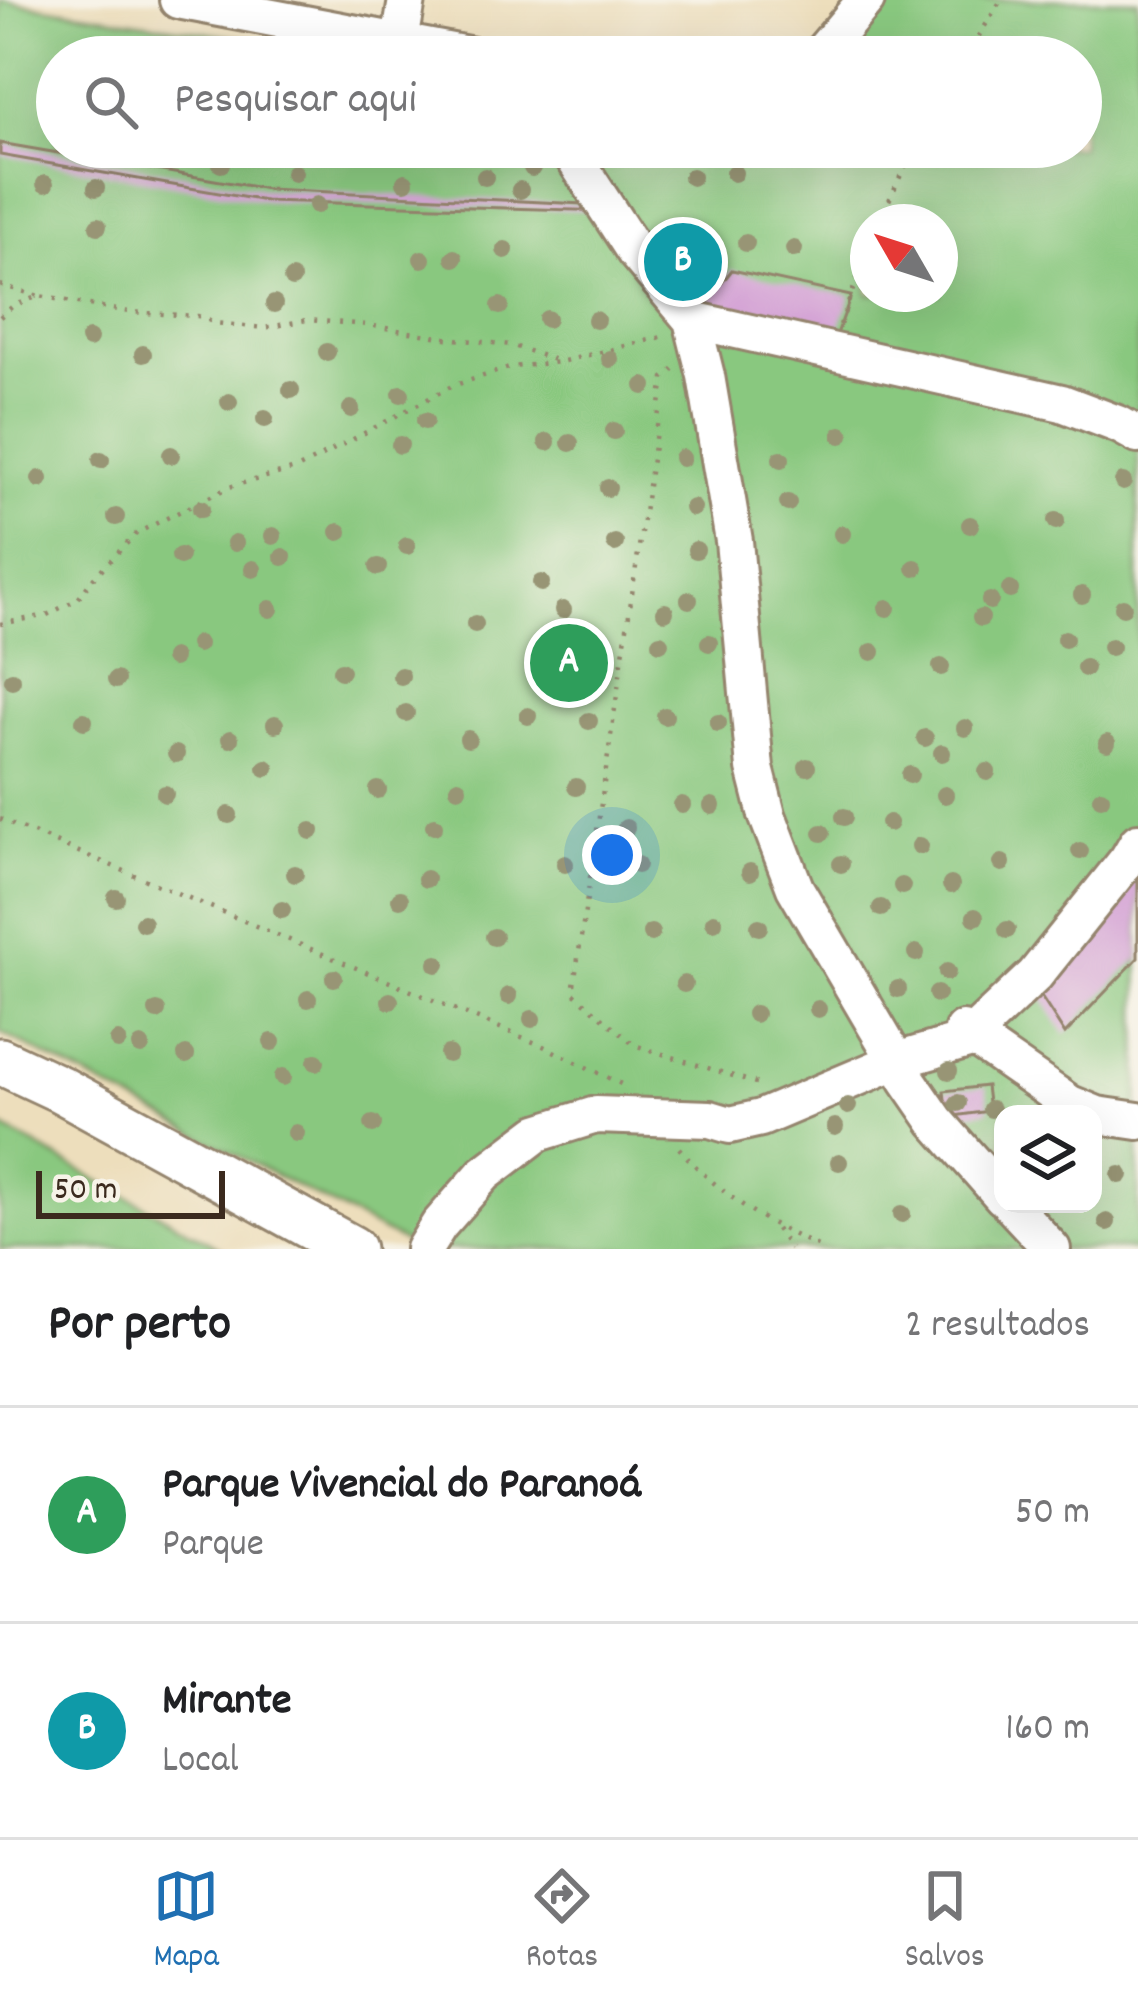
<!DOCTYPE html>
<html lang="pt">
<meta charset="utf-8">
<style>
body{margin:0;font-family:Dekko,sans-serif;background:#f2f2f2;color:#202124}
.controls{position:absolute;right:36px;bottom:36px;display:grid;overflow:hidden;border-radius:24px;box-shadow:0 12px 48px #0002}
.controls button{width:108px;height:108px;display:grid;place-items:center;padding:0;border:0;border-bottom:3px solid #e0e0e0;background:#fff;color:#202124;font:60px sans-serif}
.compass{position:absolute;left:850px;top:204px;width:108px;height:108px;border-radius:50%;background:#fff;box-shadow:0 12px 48px #0002;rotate:309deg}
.scale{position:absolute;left:36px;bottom:30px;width:189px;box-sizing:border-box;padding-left:12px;border:6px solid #3b2a1e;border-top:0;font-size:33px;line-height:42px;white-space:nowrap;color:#3b2a1e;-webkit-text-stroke:9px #f7f3e8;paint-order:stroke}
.you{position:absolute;left:612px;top:855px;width:42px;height:42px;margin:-30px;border:9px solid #fff;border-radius:50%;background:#1a73e8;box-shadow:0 0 0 18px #1a73e833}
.badge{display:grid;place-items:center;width:78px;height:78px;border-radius:50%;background:#1f6fb2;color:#fff;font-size:39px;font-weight:700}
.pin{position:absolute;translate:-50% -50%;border:6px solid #fff;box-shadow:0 3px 12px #0006}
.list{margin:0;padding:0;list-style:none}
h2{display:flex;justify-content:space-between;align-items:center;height:156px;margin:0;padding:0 48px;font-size:51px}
h2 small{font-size:39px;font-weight:400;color:#757577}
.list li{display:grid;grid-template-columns:78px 1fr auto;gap:36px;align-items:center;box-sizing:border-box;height:216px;padding:0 48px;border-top:3px solid #e0e0e0}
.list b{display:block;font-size:45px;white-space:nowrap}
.list p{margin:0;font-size:39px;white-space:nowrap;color:#757577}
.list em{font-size:39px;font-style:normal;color:#757577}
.icon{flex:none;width:66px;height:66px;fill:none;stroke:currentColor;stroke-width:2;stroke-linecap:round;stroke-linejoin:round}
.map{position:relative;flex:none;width:1138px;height:1249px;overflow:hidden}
.search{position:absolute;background:#fff;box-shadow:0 12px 48px #0002;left:36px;right:36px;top:36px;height:132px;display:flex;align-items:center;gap:30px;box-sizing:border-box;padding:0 42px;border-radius:66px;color:#757577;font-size:45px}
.sheet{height:588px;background:#fff}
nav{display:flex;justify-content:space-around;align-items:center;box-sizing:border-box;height:168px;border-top:3px solid #e0e0e0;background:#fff;font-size:33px;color:#757577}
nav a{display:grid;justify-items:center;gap:6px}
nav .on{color:#1f6fb2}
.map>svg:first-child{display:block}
.green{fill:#89c87f;stroke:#62794e;stroke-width:3;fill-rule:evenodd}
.building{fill:#d5a5d6}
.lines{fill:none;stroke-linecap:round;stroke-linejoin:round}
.minor-casing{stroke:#94846d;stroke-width:42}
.major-casing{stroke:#94846d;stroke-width:51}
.path{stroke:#94846d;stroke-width:4.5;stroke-dasharray:3 9;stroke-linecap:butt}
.minor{stroke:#fff;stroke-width:36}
.major{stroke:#fff;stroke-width:45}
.tree{fill:#989575}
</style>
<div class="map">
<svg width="1138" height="1249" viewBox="0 0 1138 1249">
<rect width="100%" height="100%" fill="#f7f3e8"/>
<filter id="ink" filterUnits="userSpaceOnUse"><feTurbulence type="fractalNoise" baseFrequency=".00833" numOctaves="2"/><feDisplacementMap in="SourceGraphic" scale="24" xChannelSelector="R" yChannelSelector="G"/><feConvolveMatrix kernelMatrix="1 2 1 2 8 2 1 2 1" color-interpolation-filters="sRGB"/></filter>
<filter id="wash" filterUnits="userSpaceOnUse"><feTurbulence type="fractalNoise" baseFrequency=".004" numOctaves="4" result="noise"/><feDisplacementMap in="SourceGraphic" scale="48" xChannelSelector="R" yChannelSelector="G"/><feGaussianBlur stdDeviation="2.7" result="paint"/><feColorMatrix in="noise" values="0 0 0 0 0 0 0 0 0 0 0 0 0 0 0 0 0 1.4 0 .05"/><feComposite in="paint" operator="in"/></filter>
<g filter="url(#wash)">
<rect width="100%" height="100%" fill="#eddebc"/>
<path class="green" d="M0,0l357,57h-300v90h1024v-90h-236l48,-57h245v1249h-721l-417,-217zM868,222h72v72h-72zM1003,1114h90v90h-90z
M0,1126l222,123h-222z"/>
<g id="blocks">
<path class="building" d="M0,143l267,46 338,16 4,6 -344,-10 -265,-46z
M732,270l119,26 -21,57 -138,-33z
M1138,842v116l-73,76 -29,-45z
M986,1086l3,25 -42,6 -3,-26z"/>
</g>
</g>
<g filter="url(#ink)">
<use href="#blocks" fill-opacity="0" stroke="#94846d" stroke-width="3"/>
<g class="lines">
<defs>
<path id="minor" d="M178,0l300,57
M400,42l7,-42
M818,57l48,-57
M567,147l68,105 57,68 370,83 58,22 18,10
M692,320l14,56 28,165 21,227 12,47 28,73 112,191 29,42 67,76
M963,1030l107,74 27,11 41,6
M1010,1204l42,45
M424,1249l15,-24 45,-51 54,-41 58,-18 114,4 20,6 31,-7 135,-57 79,-23 7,-13 53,-50 93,-116 10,-17"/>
<path id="major" d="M0,1061l60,28 292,160"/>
</defs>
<use href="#minor" class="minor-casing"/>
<use href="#major" class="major-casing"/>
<path class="path" d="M966,57l35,-57
M879,222l35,-75
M0,285l39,11
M0,317l13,-11 26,-10 90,16 69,4 17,7 49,5 43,-8 61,5 78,13 65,7 44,15
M840,325l28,-76
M674,369l-10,9 -91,614 61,53 125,39
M0,624l47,-9 31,-16 16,-22 43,-44 92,-46 70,-19 153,-82 60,-19 48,-5 106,-26
M0,819l543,227 80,39
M679,1148c39,46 90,78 146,101
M776,1229l14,20"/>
<use href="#minor" class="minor"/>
<use href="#major" class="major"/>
</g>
<g class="tree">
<circle cx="221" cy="164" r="9"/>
<circle cx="532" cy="168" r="9"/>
<circle cx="294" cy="173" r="9"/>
<circle cx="734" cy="173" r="9"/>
<circle cx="485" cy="177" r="9"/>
<circle cx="692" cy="177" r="9"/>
<circle cx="405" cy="182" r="9"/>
<circle cx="45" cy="184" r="9"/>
<circle cx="96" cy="188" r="9"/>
<circle cx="520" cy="190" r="9"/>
<circle cx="317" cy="205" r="9"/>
<circle cx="98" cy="226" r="9"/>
<circle cx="746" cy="243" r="9"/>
<circle cx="794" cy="249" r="9"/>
<circle cx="505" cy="250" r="9"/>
<circle cx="454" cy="258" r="9"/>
<circle cx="422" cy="259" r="9"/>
<circle cx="292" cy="279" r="9"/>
<circle cx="274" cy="304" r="9"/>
<circle cx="500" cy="306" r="9"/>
<circle cx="547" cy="319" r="9"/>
<circle cx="596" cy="320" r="9"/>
<circle cx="89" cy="339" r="9"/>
<circle cx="327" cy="352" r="9"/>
<circle cx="143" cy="354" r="9"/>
<circle cx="610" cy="359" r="9"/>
<circle cx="644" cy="386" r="9"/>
<circle cx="291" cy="390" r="9"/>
<circle cx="401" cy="394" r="9"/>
<circle cx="229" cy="402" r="9"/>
<circle cx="351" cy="409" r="9"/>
<circle cx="265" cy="419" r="9"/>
<circle cx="425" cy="421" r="9"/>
<circle cx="614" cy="431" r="9"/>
<circle cx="841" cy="435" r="9"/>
<circle cx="547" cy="442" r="9"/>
<circle cx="570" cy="443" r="9"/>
<circle cx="400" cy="445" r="9"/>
<circle cx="171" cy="455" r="9"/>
<circle cx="682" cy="458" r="9"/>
<circle cx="781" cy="459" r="9"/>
<circle cx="101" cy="460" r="9"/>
<circle cx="40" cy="479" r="9"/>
<circle cx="1123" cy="482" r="9"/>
<circle cx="608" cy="488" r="9"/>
<circle cx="788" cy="503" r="9"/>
<circle cx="693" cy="508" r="9"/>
<circle cx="201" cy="509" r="9"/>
<circle cx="116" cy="517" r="9"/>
<circle cx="1056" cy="521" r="9"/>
<circle cx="970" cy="525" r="9"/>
<circle cx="339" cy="532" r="9"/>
<circle cx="842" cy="534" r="9"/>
<circle cx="273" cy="536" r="9"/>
<circle cx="235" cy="543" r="9"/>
<circle cx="615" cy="543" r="9"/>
<circle cx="407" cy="546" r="9"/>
<circle cx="696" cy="550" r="9"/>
<circle cx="180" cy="556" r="9"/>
<circle cx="283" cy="557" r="9"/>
<circle cx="378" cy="567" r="9"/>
<circle cx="915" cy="568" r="9"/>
<circle cx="253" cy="569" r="9"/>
<circle cx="541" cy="583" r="9"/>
<circle cx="1010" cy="590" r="9"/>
<circle cx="1082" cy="595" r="9"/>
<circle cx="689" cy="600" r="9"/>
<circle cx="990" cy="601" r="9"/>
<circle cx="1123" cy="607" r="9"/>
<circle cx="887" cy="608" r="9"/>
<circle cx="270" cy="609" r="9"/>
<circle cx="563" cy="610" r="9"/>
<circle cx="665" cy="612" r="9"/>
<circle cx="981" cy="618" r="9"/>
<circle cx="475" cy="624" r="9"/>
<circle cx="1065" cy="639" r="9"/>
<circle cx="660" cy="643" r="9"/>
<circle cx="709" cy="643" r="9"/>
<circle cx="198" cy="644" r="9"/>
<circle cx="1111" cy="647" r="9"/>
<circle cx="872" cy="652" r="9"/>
<circle cx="173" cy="658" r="9"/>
<circle cx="578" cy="666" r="9"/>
<circle cx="941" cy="667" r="9"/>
<circle cx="1085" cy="668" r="9"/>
<circle cx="341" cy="671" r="9"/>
<circle cx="401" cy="676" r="9"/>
<circle cx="12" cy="680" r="9"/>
<circle cx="116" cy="680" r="9"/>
<circle cx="406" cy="713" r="9"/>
<circle cx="528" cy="716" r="9"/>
<circle cx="665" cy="716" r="9"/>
<circle cx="84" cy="721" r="9"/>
<circle cx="589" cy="721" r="9"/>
<circle cx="718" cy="723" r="9"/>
<circle cx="275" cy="724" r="9"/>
<circle cx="965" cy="728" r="9"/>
<circle cx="925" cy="738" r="9"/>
<circle cx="230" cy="739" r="9"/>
<circle cx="468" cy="739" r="9"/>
<circle cx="1107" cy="743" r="9"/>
<circle cx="942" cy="753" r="9"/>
<circle cx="176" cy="754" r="9"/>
<circle cx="807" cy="767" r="9"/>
<circle cx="266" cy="768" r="9"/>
<circle cx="987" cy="772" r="9"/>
<circle cx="910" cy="775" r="9"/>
<circle cx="576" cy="787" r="9"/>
<circle cx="458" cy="788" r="9"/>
<circle cx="378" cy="790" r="9"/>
<circle cx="165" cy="794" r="9"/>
<circle cx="945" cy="795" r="9"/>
<circle cx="1101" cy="798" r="9"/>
<circle cx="682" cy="805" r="9"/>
<circle cx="712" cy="806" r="9"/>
<circle cx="229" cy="815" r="9"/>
<circle cx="844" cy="817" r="9"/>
<circle cx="889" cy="823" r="9"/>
<circle cx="434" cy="826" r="9"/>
<circle cx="626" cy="828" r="9"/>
<circle cx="311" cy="831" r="9"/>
<circle cx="822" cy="833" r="9"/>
<circle cx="920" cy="846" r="9"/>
<circle cx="1080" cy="851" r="9"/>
<circle cx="1002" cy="863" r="9"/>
<circle cx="565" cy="864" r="9"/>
<circle cx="841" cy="864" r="9"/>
<circle cx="637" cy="865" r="9"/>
<circle cx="750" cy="872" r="9"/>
<circle cx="295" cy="874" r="9"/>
<circle cx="426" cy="879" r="9"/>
<circle cx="951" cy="885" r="9"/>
<circle cx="902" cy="886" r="9"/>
<circle cx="116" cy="898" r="9"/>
<circle cx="400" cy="899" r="9"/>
<circle cx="881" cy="908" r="9"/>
<circle cx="282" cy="910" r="9"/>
<circle cx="975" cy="917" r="9"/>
<circle cx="714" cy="922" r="9"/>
<circle cx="143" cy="923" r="9"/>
<circle cx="759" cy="927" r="9"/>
<circle cx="1007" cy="930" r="9"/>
<circle cx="651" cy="933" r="9"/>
<circle cx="494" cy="937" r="9"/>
<circle cx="916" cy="953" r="9"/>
<circle cx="437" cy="964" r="9"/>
<circle cx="947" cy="972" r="9"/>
<circle cx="334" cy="978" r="9"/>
<circle cx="684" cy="984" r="9"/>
<circle cx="898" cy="989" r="9"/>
<circle cx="937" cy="994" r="9"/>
<circle cx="509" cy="996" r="9"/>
<circle cx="308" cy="999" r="9"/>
<circle cx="390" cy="1001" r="9"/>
<circle cx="818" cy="1009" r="9"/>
<circle cx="157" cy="1011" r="9"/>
<circle cx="755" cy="1014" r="9"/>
<circle cx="532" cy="1019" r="9"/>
<circle cx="118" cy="1041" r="9"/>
<circle cx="272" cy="1042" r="9"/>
<circle cx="141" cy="1046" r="9"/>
<circle cx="448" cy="1054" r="9"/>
<circle cx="186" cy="1055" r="9"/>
<circle cx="316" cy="1062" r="9"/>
<circle cx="949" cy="1071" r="9"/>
<circle cx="283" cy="1077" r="9"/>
<circle cx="958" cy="1103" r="9"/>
<circle cx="848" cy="1106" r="9"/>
<circle cx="991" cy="1109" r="9"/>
<circle cx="373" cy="1124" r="9"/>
<circle cx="835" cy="1127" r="9"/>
<circle cx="296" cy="1133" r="9"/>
<circle cx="839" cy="1162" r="9"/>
<circle cx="1120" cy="1175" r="9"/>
<circle cx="902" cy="1214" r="9"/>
<circle cx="1107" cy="1222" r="9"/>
</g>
</g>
</svg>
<div class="controls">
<button><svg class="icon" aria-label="layers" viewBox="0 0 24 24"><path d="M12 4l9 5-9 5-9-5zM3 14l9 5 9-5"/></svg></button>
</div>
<svg class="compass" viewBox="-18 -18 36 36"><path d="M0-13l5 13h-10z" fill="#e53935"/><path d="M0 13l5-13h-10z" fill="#757577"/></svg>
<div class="scale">50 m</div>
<div class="you"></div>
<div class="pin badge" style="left:569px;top:663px;background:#2e9e5b">A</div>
<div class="pin badge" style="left:683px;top:262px;background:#0f9aa8">B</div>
<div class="search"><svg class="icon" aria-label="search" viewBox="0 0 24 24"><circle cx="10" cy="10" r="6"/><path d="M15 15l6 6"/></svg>Pesquisar aqui</div>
</div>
<section class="sheet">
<h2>Por perto<small>2 resultados</small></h2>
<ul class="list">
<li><span class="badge" style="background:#2e9e5b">A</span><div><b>Parque Vivencial do Paranoá</b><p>Parque</p></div><em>50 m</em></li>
<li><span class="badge" style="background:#0f9aa8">B</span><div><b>Mirante</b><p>Local</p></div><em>160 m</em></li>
</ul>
</section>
<nav>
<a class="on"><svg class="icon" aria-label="map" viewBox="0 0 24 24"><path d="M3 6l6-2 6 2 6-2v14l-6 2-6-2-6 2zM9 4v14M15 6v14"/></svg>Mapa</a>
<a><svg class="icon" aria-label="directions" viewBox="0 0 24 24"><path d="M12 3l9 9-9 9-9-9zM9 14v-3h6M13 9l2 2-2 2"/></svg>Rotas</a>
<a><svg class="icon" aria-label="saved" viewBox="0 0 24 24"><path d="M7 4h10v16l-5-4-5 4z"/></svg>Salvos</a>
</nav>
